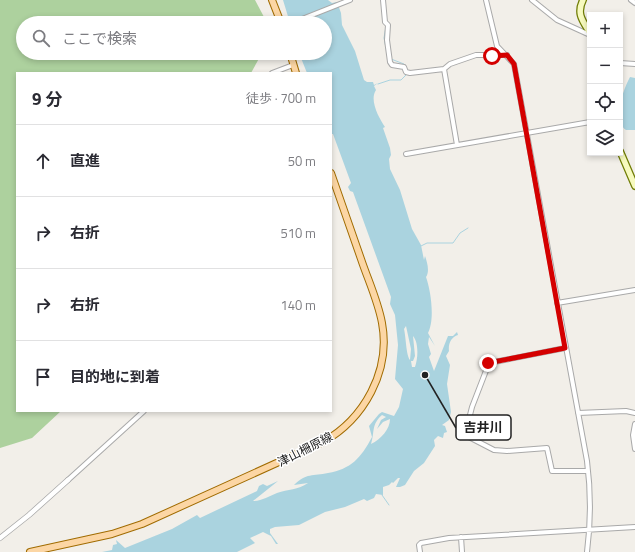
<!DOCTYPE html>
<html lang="ja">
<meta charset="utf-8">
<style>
body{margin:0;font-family:"Titillium Web","Noto Sans JP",sans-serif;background:#f2f2f3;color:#2b2b33}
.controls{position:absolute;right:12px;top:12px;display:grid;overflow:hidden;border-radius:0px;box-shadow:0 2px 6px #0003}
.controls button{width:36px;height:36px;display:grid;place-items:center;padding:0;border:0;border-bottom:1px solid #e1e1e2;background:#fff;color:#2b2b33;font:20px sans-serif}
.stop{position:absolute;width:12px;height:12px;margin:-9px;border:3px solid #d40000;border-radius:50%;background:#fff}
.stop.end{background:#d40000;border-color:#fff;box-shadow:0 1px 4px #0008}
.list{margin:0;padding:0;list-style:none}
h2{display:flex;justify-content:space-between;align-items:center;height:52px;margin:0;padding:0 16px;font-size:17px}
h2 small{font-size:13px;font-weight:400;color:#7c7c81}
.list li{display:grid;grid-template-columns:26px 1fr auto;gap:12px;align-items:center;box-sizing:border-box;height:72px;padding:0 16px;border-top:1px solid #e1e1e2}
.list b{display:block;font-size:15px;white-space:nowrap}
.list em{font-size:13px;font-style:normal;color:#7c7c81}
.icon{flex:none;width:22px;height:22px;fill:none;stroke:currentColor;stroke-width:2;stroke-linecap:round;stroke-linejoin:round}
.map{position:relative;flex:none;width:635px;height:552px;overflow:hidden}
.search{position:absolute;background:#fff;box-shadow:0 2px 6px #0003;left:16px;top:16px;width:316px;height:44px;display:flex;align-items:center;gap:10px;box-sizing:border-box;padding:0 14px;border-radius:22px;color:#7c7c81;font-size:15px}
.panel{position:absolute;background:#fff;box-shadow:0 2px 6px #0003;left:16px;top:72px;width:316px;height:340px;border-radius:0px}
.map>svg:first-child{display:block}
.forest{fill:#add19e}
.water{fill:#aad3df;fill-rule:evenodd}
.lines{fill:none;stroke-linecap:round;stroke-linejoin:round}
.stream{stroke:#aad3df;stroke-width:1}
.minor-casing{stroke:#a9a9a9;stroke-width:6}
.tertiary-casing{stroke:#a9a9a9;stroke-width:6}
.secondary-casing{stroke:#707d05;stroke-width:8}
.primary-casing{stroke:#a06b00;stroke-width:8}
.minor{stroke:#fff;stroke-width:4}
.tertiary{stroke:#fff;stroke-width:4.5}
.secondary{stroke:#f7fabf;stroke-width:5.5}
.primary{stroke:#fcd6a4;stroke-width:6}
.route{stroke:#d40000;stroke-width:5}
.labels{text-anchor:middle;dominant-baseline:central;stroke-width:3;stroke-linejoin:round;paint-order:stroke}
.street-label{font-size:12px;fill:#222;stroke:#fff}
.leader{fill:none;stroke:#222;stroke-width:1.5}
.callout-dot{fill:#222;stroke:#fff;stroke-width:1.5}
.callout{fill:#fff;stroke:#222;stroke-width:1.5}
.callout-label{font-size:13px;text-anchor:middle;font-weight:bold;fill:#222}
</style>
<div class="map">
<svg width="635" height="552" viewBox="0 0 635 552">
<rect width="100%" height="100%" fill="#f2efe9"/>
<path class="forest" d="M0,0h255l9,17v6h-241v30h239l-11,20h-234v338h44l-29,27 -32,10z"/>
<path class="water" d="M283,0h45l4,3 5,-1 4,11 1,12 13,26 9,29 3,2h6l1,3 4,-2 -4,3 2,4c-7,10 3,28 9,37l-2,1 7,20 1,7 -2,4 1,10 10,21 12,39 9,16 3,15 1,-4c2,6 5,15 1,21 5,14 9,43 2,56l7,13 -6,-9 -1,7 3,10 -2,3 5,14 14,-35h5l4,-4 1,3c-7,2 -10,9 -9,16l-3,5 4,9 -3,19 4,28 -2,8 -7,5 3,1 2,6 -3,1 -1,5 -5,-2 -4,4 1,6 -11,17 -10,8 -9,14 -5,2h-4l4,-9h-2l-5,5 -1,-1 -3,3 -6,2v8l-7,-1 -2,4 -7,3 -3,-2 -19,8 -20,5 -26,13 -24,2 -5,2v4l8,11h-2l-5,-8 -8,-4 -13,6 5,5 -18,9h-135l10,-2 1,-5 4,-1 -1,-4 9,8 47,-19 25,-14 3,3 57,-27 2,-5 4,-2 4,2 11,-5 -25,20c9,0 16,-5 24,-8 11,-4 21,-3 31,-10l-14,2c12,-12 19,-9 34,-12 23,-4 33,-15 44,-36l-3,-11 10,-12 3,-2 12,4 5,-9 4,-18 -8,-10 3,-34 -3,-30 -5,-11 1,-7 -38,-105 -3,-1 -2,-4 3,-4 -18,-49h-2v-61h-24l-8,-20h26v-30h-35zM406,326l5,23 -1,11c-4,-5 -4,-23 -6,-31zM413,336c6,7 5,23 2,31h-3l-1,-6h2l2,-5zM382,415l4,2 -5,3 -4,9 6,-7 7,-3c0,10 -9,20 -19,25 4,-13 0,-19 11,-29z
M630,77l5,1v52h-9c-14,-10 -3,-40 4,-53z"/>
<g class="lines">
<path class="stream" d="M386,26l-2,12 4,20
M391,59l13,5 4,7
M378,84l12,-4h11l6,-6
M421,246l6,-3h26l7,-10 8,-5
M382,495l7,10"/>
<defs>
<path id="minor" d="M383,0l2,22 3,3 -1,15 3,22 2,3 12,2 2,5 4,1 34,-4 6,-5 26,-9h31
M486,0l11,46 17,18 73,397c4,31 4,60 0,91
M532,0l25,20 33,15
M631,0l4,3
M292,23l58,-23
M620,63l15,1
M444,69l13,76
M272,73l21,-8
M406,154l184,-32
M557,303l78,-13
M565,348l-76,15 -17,44 -7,28 29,15 13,1 40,-3 5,23h36
M578,413l48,-2 9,2
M635,424l-2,11 2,14
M68,480l76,-69
M461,537l1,15
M420,552l-1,-7 2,-2 28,-5 186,-11"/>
<path id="tertiary" d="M0,538l29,-23 39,-35"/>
<path id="secondary" d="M583,0c-7,14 0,21 7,33
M620,151l15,35"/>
<path id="primary" d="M272,0l9,23
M290,53l6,20
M30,552l82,-18 30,-10 181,-82c41,-23 68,-71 59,-119 -4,-22 -14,-43 -21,-64 -10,-29 -20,-57 -30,-86"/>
</defs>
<use href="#minor" class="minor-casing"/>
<use href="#tertiary" class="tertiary-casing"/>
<use href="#secondary" class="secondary-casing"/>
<use href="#primary" class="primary-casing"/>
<use href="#minor" class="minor"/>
<use href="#tertiary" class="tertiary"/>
<use href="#secondary" class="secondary"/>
<use href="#primary" class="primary"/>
</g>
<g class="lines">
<path class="route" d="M488,363l77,-15 -51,-284 -7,-9 -15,1"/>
</g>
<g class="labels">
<g class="street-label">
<text transform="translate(305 449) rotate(-27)">津山柵原線</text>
</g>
</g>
<path class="leader" d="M425 375L456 428"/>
<circle class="callout-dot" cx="425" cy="375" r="4"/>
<rect class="callout" x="456" y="415" width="55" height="25" rx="4"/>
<g class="callout-label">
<text x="483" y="432">吉井川</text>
</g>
</svg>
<div class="controls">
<button>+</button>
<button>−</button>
<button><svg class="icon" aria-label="locate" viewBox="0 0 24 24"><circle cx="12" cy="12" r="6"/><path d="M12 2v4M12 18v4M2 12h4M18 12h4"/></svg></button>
<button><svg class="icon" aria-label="layers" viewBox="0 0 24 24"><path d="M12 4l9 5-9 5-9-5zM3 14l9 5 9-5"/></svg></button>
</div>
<div class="stop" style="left:492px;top:56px"></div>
<div class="stop end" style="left:488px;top:363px"></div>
<div class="search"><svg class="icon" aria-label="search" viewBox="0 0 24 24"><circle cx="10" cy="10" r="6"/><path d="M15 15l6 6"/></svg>ここで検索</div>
<section class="panel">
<h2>9 分<small>徒歩 · 700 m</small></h2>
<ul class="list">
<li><svg class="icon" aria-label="ahead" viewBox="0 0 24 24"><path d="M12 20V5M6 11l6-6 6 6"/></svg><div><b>直進</b></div><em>50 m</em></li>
<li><svg class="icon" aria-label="right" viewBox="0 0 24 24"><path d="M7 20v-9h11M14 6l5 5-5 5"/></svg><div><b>右折</b></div><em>510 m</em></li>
<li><svg class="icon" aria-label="right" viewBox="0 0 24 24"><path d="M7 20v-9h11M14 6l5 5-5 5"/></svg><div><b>右折</b></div><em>140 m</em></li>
<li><svg class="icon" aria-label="arrive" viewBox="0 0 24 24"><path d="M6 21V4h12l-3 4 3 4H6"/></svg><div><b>目的地に到着</b></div></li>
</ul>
</section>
</div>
